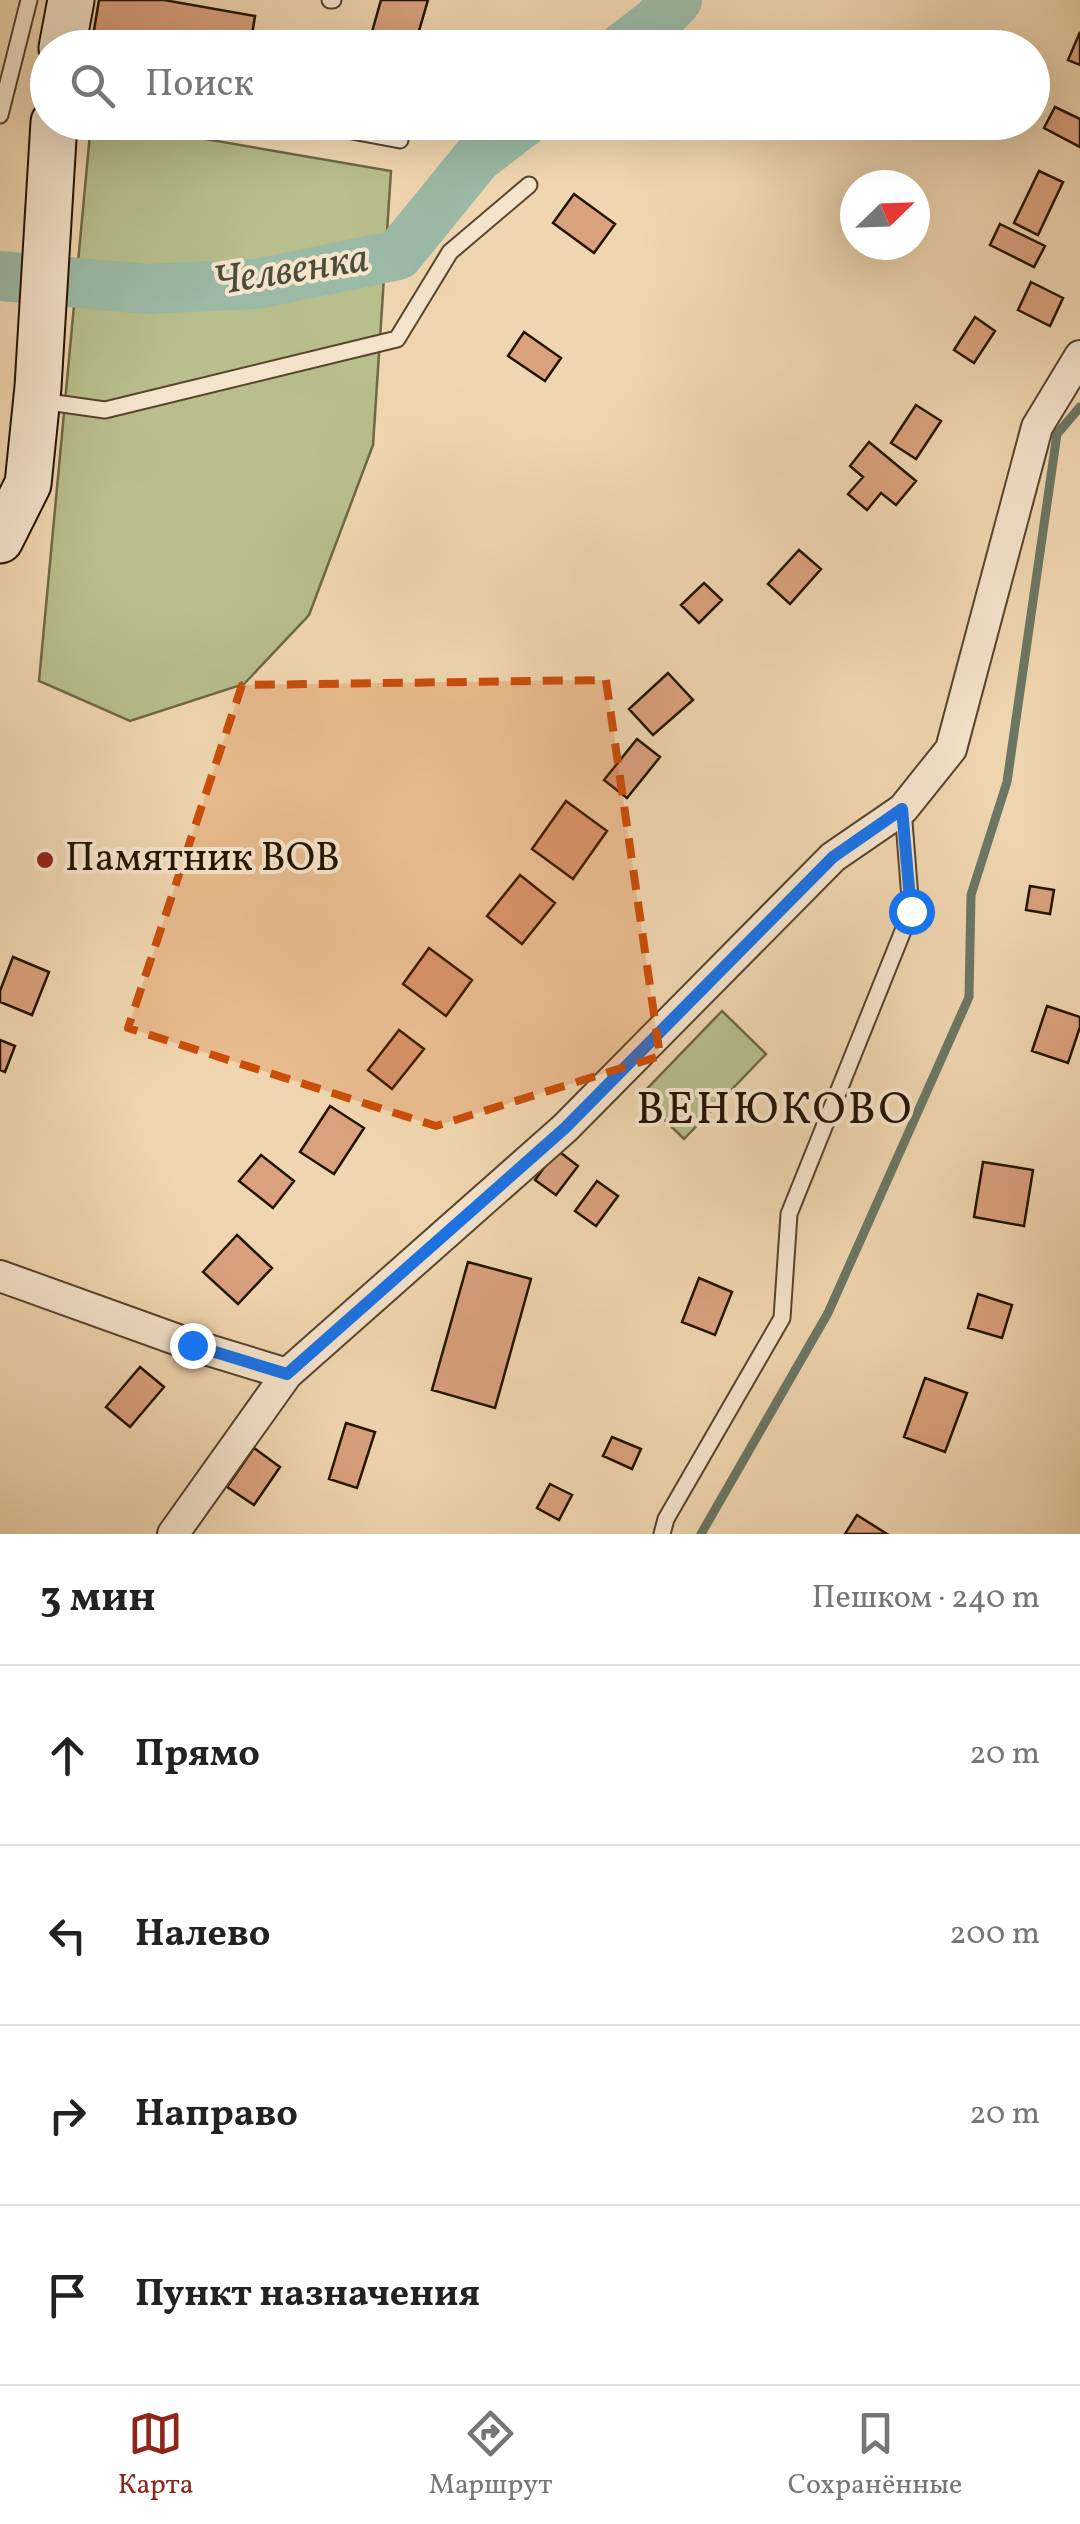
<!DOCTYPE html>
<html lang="ru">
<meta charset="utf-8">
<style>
body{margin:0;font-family:Vollkorn,serif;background:#f6f6f6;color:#222}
.compass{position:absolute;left:840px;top:170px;width:90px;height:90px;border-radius:50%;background:#fff;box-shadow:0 10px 40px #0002;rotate:67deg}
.stop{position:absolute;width:30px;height:30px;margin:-22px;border:8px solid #1a73e8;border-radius:50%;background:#fff}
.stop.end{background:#1a73e8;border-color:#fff;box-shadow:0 2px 10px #0008}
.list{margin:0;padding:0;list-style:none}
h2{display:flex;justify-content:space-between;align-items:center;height:130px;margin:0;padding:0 40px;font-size:42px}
h2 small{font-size:32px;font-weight:400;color:#767676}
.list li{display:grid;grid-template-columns:65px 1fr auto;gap:30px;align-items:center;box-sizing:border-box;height:180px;padding:0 40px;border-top:2px solid #e0e0e0}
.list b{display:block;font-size:38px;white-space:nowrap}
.list em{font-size:32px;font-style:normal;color:#767676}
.icon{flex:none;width:55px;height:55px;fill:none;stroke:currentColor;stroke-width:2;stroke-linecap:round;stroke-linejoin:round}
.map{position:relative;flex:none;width:1080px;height:1534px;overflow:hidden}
.search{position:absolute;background:#fff;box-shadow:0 10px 40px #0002;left:30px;right:30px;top:30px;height:110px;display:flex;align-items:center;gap:25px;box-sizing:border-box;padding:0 35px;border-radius:55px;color:#767676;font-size:38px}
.sheet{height:850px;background:#fff}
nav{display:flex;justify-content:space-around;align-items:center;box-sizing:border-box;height:140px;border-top:2px solid #e0e0e0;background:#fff;font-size:28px;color:#767676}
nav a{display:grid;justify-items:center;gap:5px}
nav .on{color:#8f2418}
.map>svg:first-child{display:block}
.green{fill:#b8be8c;stroke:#6d6846;stroke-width:2.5}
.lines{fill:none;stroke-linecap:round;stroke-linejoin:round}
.stream{stroke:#6b7764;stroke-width:9}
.river{stroke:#9bbaa6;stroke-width:50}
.building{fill:#daa17e;stroke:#221300;stroke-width:2.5}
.lane-casing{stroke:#56442c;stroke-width:19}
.street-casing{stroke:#56442c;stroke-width:34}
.secondary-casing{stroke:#221300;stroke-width:49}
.lane{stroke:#f5e4cc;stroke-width:15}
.street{stroke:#f5e4cc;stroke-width:30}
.secondary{stroke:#f5e4cc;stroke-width:45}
.route{stroke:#1a73e8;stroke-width:12}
.marked{fill:#ca4e0a;fill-opacity:0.2;stroke:#ca4e0a;stroke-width:8;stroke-dasharray:20 12;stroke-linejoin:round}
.poi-dot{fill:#8f2418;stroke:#f5e4cc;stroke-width:4}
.labels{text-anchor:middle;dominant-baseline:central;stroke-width:8;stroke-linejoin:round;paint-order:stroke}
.poi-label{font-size:40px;fill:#221300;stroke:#f5e4cc;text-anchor:start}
.water-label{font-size:42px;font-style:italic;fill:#4c4d3a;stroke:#f5e4cc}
.quarter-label{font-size:45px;letter-spacing:2.5px;fill:#221300;stroke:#f5e4cc}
</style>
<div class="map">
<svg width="1080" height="1534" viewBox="0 0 1080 1534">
<rect width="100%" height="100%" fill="#f0d6b0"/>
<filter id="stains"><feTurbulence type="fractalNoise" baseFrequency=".002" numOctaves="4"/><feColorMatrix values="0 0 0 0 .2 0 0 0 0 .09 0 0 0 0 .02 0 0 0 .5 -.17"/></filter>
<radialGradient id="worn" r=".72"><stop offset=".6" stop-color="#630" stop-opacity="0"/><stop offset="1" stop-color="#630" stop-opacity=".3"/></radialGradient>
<path class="green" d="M91,123h21l279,48 -18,274 -64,170 -65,69 -114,37 -91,-40z
M722,1011l44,43 -82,85 -44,-43z"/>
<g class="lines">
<path class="stream" d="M701,1534l127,-221 141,-316 2,-102 36,-113 50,-348 23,-27"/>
<path class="river" d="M622,48l33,-25 22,-23
M0,276l147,13 109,-5 142,-29 79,-97 47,-36"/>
</g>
<path class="building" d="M99,0h65l91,16 -5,32h-159z
M381,0h47l-14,48h-112l3,-14 63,12z
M1080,32v33l-12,-5z
M1055,107l25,12v28l-36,-19z
M1039,171l24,11 -25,53 -24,-12z
M574,194l41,30 -21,29 -41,-30z
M1000,224l45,22 -11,21 -44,-22z
M1031,282l32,16 -13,28 -32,-16z
M975,317l20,14 -21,32 -20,-13z
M524,332l37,26 -16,23 -37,-25z
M916,405l25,16 -25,38 -25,-16z
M869,442l47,39 -20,24 -15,-12 -14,17 -19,-16 15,-17 -13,-11z
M799,550l22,19 -31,35 -22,-20z
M704,583l18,17 -23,23 -18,-18z
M668,673l25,27 -40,35 -24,-26z
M637,739l23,18 -33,41 -23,-18z
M566,801l41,30 -34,48 -41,-30z
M520,875l35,28 -33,41 -35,-28z
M1030,886l24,4 -4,24 -24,-4z
M429,948l43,32 -26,36 -43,-32z
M13,957l36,15 -17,43 -32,-13v-11z
M1047,1006l33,11v10l-12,36 -36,-12z
M399,1030l25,19 -32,40 -24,-19z
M0,1040l15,6 -10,26 -5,-2z
M330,1106l34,22 -30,46 -34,-22z
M557,1150l21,16 -22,29 -21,-15z
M261,1155l33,26 -21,27 -34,-27z
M983,1162l50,8 -9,56 -50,-9z
M597,1181l21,15 -22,30 -21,-15z
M237,1235l35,33 -34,36 -35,-32z
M468,1262l63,17 -36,129 -63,-18z
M699,1278l33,14 -17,43 -33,-13z
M978,1294l34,11 -10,33 -34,-10z
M140,1367l24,20 -34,40 -24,-20z
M925,1378l42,15 -22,59 -41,-15z
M346,1423l29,9 -18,56 -28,-9z
M612,1437l29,12 -9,20 -29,-13z
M254,1448l26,19 -26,38 -27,-18z
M550,1484l22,11 -13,25 -22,-12z
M857,1515l30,19h-42z"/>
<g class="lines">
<defs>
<path id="lane" d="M330,0h3
M0,115l29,-115
M304,122l96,18
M41,401l64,9 292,-71 53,-87 79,-67
M662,1534l4,-15 116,-201 7,-104 122,-303 -8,-102"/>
<path id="street" d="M0,1276l192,69 95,29 278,-246 268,-271 70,-48 48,-60 86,-322 43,-71
M173,1534l114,-160"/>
<path id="secondary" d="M62,48l9,-48
M0,540l28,-56 10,-97 16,-265"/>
</defs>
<use href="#lane" class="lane-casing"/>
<use href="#street" class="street-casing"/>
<use href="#secondary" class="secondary-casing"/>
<use href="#lane" class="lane"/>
<use href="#street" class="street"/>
<use href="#secondary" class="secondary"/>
</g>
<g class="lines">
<path class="route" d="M192,1345l95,29 278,-246 268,-271 69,-48 9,102"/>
</g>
<path class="marked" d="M606,680l54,376 -224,70 -308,-98 114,-343z"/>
<circle class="poi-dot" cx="45" cy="860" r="10"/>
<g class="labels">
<g class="poi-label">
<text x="65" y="860">Памятник ВОВ</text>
</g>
<g class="water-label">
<text transform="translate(291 272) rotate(-9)">Челвенка</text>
</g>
<g class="quarter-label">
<text x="775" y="1111">ВЕНЮКОВО</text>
</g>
</g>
<rect width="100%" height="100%" filter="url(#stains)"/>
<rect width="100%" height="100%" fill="url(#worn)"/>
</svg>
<svg class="compass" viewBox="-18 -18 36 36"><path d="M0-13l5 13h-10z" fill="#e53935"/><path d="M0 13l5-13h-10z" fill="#767676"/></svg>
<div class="stop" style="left:911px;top:911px"></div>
<div class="stop end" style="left:192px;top:1345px"></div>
<div class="search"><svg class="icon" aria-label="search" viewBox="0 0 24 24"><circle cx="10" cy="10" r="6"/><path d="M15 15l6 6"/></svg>Поиск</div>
</div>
<section class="sheet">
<h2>3 мин<small>Пешком · 240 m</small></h2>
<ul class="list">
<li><svg class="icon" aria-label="ahead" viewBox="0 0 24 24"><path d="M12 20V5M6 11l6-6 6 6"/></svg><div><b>Прямо</b></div><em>20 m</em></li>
<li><svg class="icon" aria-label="left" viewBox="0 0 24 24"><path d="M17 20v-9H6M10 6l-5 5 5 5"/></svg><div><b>Налево</b></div><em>200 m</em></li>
<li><svg class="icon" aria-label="right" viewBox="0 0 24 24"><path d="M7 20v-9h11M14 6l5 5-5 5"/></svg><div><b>Направо</b></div><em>20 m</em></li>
<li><svg class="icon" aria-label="arrive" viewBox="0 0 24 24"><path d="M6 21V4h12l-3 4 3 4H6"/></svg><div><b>Пункт назначения</b></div></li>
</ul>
</section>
<nav>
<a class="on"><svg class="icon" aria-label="map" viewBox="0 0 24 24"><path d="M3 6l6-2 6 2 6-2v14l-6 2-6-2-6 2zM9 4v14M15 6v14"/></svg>Карта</a>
<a><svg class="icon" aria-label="directions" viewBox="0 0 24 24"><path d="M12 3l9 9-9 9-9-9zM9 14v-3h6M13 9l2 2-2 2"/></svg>Маршрут</a>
<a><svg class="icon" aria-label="saved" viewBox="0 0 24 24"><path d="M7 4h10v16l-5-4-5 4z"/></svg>Сохранённые</a>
</nav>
